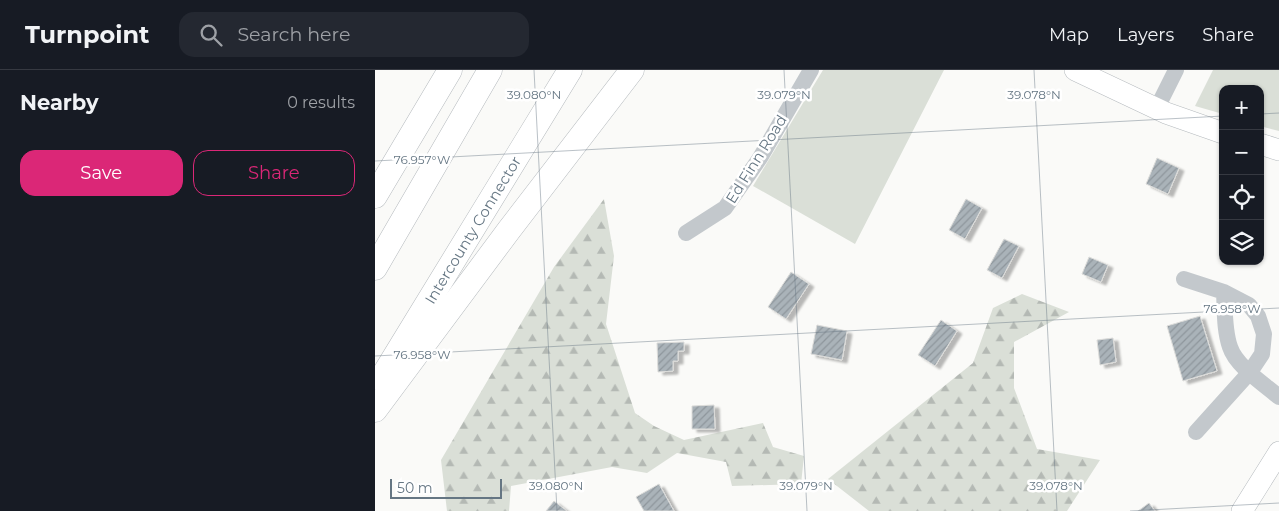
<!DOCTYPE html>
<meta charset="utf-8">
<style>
body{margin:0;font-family:Montserrat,sans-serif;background:#242831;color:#f1f3f6}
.controls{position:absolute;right:15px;top:15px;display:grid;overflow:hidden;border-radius:10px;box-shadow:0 1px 4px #0004}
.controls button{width:45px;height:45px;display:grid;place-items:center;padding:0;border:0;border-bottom:1px solid #363941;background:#171b24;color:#f1f3f6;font:25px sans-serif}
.scale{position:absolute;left:15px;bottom:12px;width:112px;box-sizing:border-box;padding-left:5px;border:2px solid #657683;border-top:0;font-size:14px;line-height:18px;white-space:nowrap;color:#657683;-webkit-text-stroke:4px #fff;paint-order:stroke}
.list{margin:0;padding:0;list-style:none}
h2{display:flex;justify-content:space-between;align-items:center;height:65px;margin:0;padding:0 20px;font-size:21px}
h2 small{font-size:16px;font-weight:400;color:#9ea1a6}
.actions{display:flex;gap:10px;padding:15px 20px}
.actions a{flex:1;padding:11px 0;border:1px solid #db2777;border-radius:15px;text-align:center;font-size:18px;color:#db2777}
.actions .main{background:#db2777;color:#fff}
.icon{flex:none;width:28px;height:28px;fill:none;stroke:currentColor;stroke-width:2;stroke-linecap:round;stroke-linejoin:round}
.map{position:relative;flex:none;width:904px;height:441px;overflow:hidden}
header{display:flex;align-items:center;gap:30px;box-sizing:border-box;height:70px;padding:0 25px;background:#171b24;border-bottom:1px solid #363941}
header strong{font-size:24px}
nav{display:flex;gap:28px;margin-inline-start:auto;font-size:18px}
.search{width:350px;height:45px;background:#242831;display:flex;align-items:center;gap:12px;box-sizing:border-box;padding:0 18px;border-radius:15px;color:#9ea1a6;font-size:19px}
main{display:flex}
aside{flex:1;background:#171b24}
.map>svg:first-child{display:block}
.green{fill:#dadfd7}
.forest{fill:url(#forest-firs)}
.building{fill:url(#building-hatch);stroke:#dcdcda;filter:url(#shadow)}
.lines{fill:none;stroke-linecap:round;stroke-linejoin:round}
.major-casing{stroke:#b5babe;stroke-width:22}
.highway-casing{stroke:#b4b9bd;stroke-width:25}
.minor{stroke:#c3c8cc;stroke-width:16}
.major{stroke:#fff;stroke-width:21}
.highway{stroke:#fff;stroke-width:24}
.ticks{fill:none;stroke:#657683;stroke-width:1;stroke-opacity:0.45}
.labels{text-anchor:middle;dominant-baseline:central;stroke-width:5;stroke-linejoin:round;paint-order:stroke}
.street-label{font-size:15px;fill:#657683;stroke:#fff}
.ticks-label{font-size:12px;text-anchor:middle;fill:#657683;stroke:#fff;stroke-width:5;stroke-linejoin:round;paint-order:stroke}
</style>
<header>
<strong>Turnpoint</strong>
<div class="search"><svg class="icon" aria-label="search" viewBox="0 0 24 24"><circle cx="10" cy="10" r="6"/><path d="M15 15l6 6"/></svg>Search here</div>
<nav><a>Map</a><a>Layers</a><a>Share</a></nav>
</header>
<main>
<aside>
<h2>Nearby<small>0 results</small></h2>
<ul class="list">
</ul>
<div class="actions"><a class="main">Save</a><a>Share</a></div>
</aside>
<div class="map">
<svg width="904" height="441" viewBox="0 0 904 441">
<defs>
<pattern id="forest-firs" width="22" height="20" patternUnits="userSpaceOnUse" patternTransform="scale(1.25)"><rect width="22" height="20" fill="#dadfd7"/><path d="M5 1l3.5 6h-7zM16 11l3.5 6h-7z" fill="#b4b9b4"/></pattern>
<pattern id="building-hatch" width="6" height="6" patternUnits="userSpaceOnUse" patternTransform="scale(1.25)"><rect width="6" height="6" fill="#aab3b9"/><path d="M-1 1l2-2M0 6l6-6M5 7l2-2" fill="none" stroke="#8e969c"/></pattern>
<filter id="shadow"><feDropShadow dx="5" dy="3" stdDeviation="1" flood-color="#0004"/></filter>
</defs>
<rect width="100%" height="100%" fill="#fafaf8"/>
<path class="green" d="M448,0h121l-89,174 -102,-58z
M838,0h66v61l-19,-5v-37h-37v25l-28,-8z"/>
<path class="forest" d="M229,129l10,57 -8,68 29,89 19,13 30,14 79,-17 10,24 31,9 -3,28 -69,2 -6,-24 -49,-9 -30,20 -35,-6 -101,19 -2,25h-62l-6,-51 113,-193z
M647,224l47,18 -55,30v46l23,61 63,11 -33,51h-198l-41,-32 145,-116 20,-55z"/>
<path class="building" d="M782,88l22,10 -11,26 -22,-10z
M591,129l16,9 -17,31 -16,-9z
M629,169l15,7 -17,32 -15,-8z
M714,187l19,8 -7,17 -19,-8z
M416,202l18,12 -23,35 -18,-12z
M825,246l17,55 -34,10 -16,-55z
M566,250l16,11 -22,35 -17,-11z
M442,255l30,6 -5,29 -31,-6z
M738,268l3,24 -16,3 -3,-25z
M309,272v9h-6v10h-5v10l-15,1 -1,-29z
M339,335l1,24h-23v-23z
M284,414l15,27h-30l-8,-14z
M179,431l13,10h-21z
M774,433l6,8h-17z"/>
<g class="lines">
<defs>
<path id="major" d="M700,0l91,43 57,20
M885,74l19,6
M867,441l37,-59"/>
<g id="highway">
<path d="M0,126l75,-126"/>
<path d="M0,198l115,-198"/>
<path id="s1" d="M6,309l189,-309"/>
<path d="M0,340l134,-180 123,-160"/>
</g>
</defs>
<use href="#major" class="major-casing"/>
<use href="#highway" class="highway-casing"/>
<path class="minor" d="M782,38l19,-38
M311,163l39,-25 35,-50 51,-88
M809,209l40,13 25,13 9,11 6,18 -2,20 -12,18 -54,60
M849,222c1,18 0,38 6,55 6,19 34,37 49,50"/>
<use href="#major" class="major"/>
<use href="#highway" class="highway"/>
</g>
<path class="ticks" d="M159,0l23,441M409,0l23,441M659,0l23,441M885,44l19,-1M0,91l848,-45M0,286l904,-48M755,441l149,-8"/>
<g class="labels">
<g class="street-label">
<text transform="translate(381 89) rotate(-58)">Ed Finn Road</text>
<text stroke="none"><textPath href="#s1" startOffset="175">Intercounty Connector</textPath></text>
</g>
</g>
<g class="ticks-label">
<text x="159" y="29">39.080°N</text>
<text x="409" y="29">39.079°N</text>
<text x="659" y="29">39.078°N</text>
<text x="47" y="94">76.957°W</text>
<text x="857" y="243">76.958°W</text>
<text x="47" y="289">76.958°W</text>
<text x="181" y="420">39.080°N</text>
<text x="431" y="420">39.079°N</text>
<text x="681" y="420">39.078°N</text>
</g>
</svg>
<div class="controls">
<button>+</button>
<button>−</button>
<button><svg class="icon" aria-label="locate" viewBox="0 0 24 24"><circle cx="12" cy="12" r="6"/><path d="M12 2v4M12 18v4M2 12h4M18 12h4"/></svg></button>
<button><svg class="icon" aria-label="layers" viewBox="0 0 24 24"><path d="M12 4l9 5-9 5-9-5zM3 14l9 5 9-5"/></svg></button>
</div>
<div class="scale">50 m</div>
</div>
</main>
